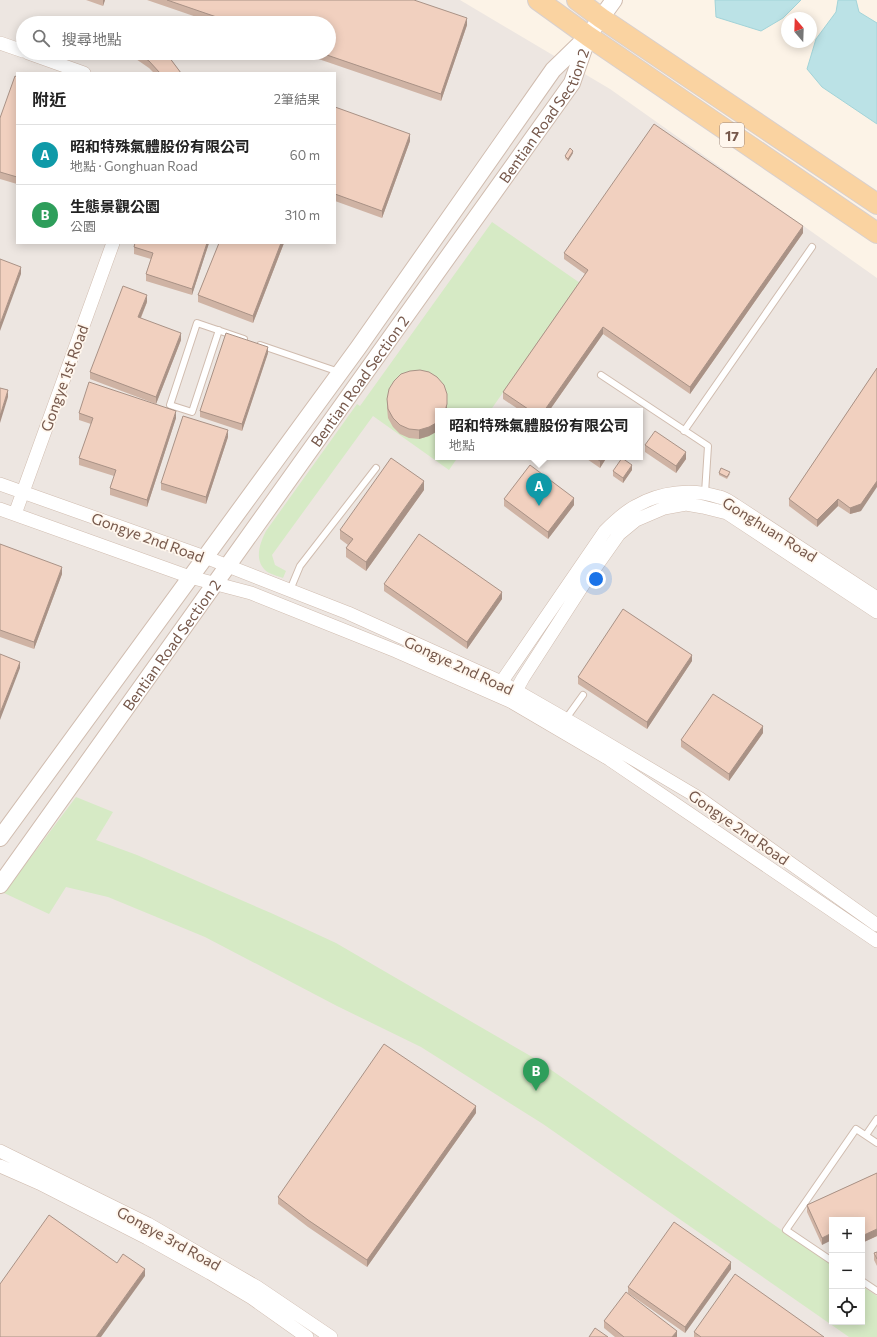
<!DOCTYPE html>
<html lang="zh-TW">
<meta charset="utf-8">
<style>
body{margin:0;font-family:Commissioner,"Noto Sans TC",sans-serif;background:#f2f2f2;color:#222}
.controls{position:absolute;right:12px;bottom:12px;display:grid;overflow:hidden;border-radius:0px;box-shadow:0 2px 10px #0003}
.controls button{width:36px;height:36px;display:grid;place-items:center;padding:0;border:0;border-bottom:1px solid #e0e0e0;background:#fff;color:#222;font:20px sans-serif}
.compass{position:absolute;left:781px;top:12px;width:36px;height:36px;border-radius:50%;background:#fff;box-shadow:0 2px 10px #0003;rotate:341deg}
.you{position:absolute;left:596px;top:579px;width:14px;height:14px;margin:-10px;border:3px solid #fff;border-radius:50%;background:#1a73e8;box-shadow:0 0 0 6px #1a73e833}
.badge{display:grid;place-items:center;width:26px;height:26px;border-radius:50%;background:#e5674e;color:#fff;font-size:13px;font-weight:700}
.pin{position:absolute;translate:-50% -33px;filter:drop-shadow(0 1px 2px #0008)}
.pin::after{content:'';position:absolute;top:21px;width:14px;height:12px;background:inherit;clip-path:polygon(0 0,100% 0,50% 100%)}
.popup{position:absolute;left:435px;top:408px;width:208px;height:52px;box-sizing:border-box;display:grid;place-content:center;border-radius:0px;background:#fff;filter:drop-shadow(0 1px 3px #0005);font-size:13px;white-space:nowrap;color:#767676}
.popup b{font-size:15px;color:#222}
.popup::after{content:'';position:absolute;left:50%;top:100%;margin-left:-8px;border:8px solid transparent;border-top-color:#fff}
.list{margin:0;padding:0;list-style:none}
h2{display:flex;justify-content:space-between;align-items:center;height:52px;margin:0;padding:0 16px;font-size:17px}
h2 small{font-size:13px;font-weight:400;color:#767676}
.list li{display:grid;grid-template-columns:26px 1fr auto;gap:12px;align-items:center;box-sizing:border-box;height:60px;padding:0 16px;border-top:1px solid #e0e0e0}
.list b{display:block;font-size:15px;white-space:nowrap}
.list p{margin:0;font-size:13px;white-space:nowrap;color:#767676}
.list em{font-size:13px;font-style:normal;color:#767676}
.icon{flex:none;width:22px;height:22px;fill:none;stroke:currentColor;stroke-width:2;stroke-linecap:round;stroke-linejoin:round}
.map{position:relative;flex:none;width:877px;height:1337px;overflow:hidden}
.search{position:absolute;background:#fff;box-shadow:0 2px 10px #0003;left:16px;top:16px;width:320px;height:44px;display:flex;align-items:center;gap:10px;box-sizing:border-box;padding:0 14px;border-radius:22px;color:#767676;font-size:15px}
.panel{position:absolute;background:#fff;box-shadow:0 2px 10px #0003;left:16px;top:72px;width:320px;height:172px;border-radius:0px}
.map>svg:first-child{display:block}
.industrial{fill:#ede6e1;fill-rule:evenodd}
.green{fill:#d6eac5}
.water{fill:#bbe2e6;stroke:#a2d3d8}
.lines{fill:none;stroke-linecap:round;stroke-linejoin:round}
.service-casing{stroke:#d0bcaf;stroke-width:8}
.minor-casing{stroke:#d0bcaf;stroke-width:14}
.tertiary-casing{stroke:#d0bcaf;stroke-width:18}
.primary-casing{stroke:#d9d0cd;stroke-width:22}
.service{stroke:#fff;stroke-width:6}
.minor{stroke:#fff;stroke-width:13}
.tertiary{stroke:#fff;stroke-width:16}
.primary{stroke:#fad3a1;stroke-width:20}
.wall{fill:#cfb3a4}
.shaded-wall{fill:#a99286}
.building{fill:#f1d0bf;stroke:#a99286}
.labels{text-anchor:middle;dominant-baseline:central;stroke-width:3.5;stroke-linejoin:round;paint-order:stroke}
.shield{fill:#fff7ee;stroke:#9f887c;stroke-width:1}
.shield-label{font-size:14px;font-weight:bold;fill:#76584b}
.street-label{font-size:15px;fill:#76584b;stroke:#fff7ee}
</style>
<div class="map">
<svg width="877" height="1337" viewBox="0 0 877 1337">
<rect width="100%" height="100%" fill="#fcf3e7"/>
<path class="industrial" d="M0,0h460l150,89 267,189v1059h-877zM23,23h306v30h-306zM17,73h318v170h-318zM438,411h202v46h-202zM832,1220h30v102h-30z"/>
<path class="green" d="M492,222l88,61 -90,128h-52v46h20l-9,13 -76,-54 -101,139 3,10 11,6 -3,7c-5,-2 -14,-4 -18,-8 -11,-11 -5,-27 1,-39l91,-127 3,2z
M76,797l37,15 -17,28 41,15 134,58 65,30 48,28 150,87 298,207v57h30v-36l15,10v41h-28l-306,-213 -122,-77 -84,-41 -132,-69 -97,-40 -42,-10 -17,27 -45,-21z"/>
<path class="water" d="M715,0h86l-18,18 -22,13 -45,-14z
M838,0h18l3,12 18,11v101l-55,-37 -15,-18 9,-30 20,-27z"/>
<g class="lines">
<defs>
<path id="service" d="M219,330l-27,82 -22,-7 27,-82 47,16
M260,345l79,27
M601,375l107,71 -3,47
M684,431l128,-184
M290,590l10,-24 76,-98
M565,720l18,-25
M866,1135l11,-16
M832,1261l-46,-31 70,-101 21,14
M862,1281l15,10"/>
<path id="minor" d="M0,43l23,8
M28,53l56,20
M0,484l205,73 143,56 153,69 80,46 118,70 178,127
M0,509l190,68 61,16 145,58 114,50 99,58 268,182
M15,514l98,-271
M496,690l109,-159c9,-9 19,-19 31,-25 24,-14 56,-18 83,-9 6,1 11,5 16,8l142,93
M512,698l11,-20 60,-93 36,-51 17,-14 28,-12 22,-4 17,3 24,6 150,99
M0,1151l148,73 109,63 74,50
M0,1166l39,17 108,55 63,35 42,25 55,39"/>
<g id="tertiary">
<path d="M0,838l358,-490 195,-278 35,-34 26,-36"/>
<path id="s1" d="M0,885l572,-802 15,-43"/>
</g>
<path id="primary" d="M538,0l50,36 289,197
M577,0l24,18 276,186"/>
</defs>
<use href="#service" class="service-casing"/>
<use href="#minor" class="minor-casing"/>
<use href="#tertiary" class="tertiary-casing"/>
<use href="#primary" class="primary-casing"/>
<use href="#service" class="service"/>
<use href="#minor" class="minor"/>
<use href="#tertiary" class="tertiary"/>
<use href="#primary" class="primary"/>
</g>
<path class="wall" d="M86,0h19l-2,6z
M147,0h267l53,25 -26,76 -140,-48h28v-30h-115z
M133,53h33l15,20h-27l-5,-5 -16,-11z
M17,77v107l-17,-5v-61z
M335,107l75,34 -28,77 -47,-17z
M573,153l-5,8 -3,-3v-2z
M803,233l-113,161 -87,-60 -54,77h-28l-18,-12v-7l82,-118 -21,-15v-6z
M135,243h74l-17,52 -46,-14v-7l5,-15 -17,-5v-7z
M219,243h65l-31,80 -55,-21v-7z
M147,302l-6,16 40,22 -25,64 -66,-25v-7z
M268,353l-26,78 -42,-14v-6z
M877,368l-16,143 -11,3 -12,-8 -21,21 -28,-21v-7z
M387,399l60,12 -18,25 -10,3 -10,-1 -9,-4 -7,-7 -5,-9 -1,-10z
M79,413l97,5 -29,89 -37,-12v-7l4,-12 -35,-11v-7l12,-34 -12,-4z
M228,437l-22,67 -45,-14v-7z
M645,445l41,14 -10,14 -31,-21z
M584,457h23l-7,11z
M632,470l-9,13 -10,-7v-5z
M719,473l11,1 -3,5 -8,-4z
M424,490l-58,81 -20,-14v-9l2,-3 -8,-6v-9z
M504,499l70,6 -26,34 -44,-33z
M0,544l62,30 -28,75 -34,-12z
M384,584l118,15 -35,50 -83,-58z
M692,661l-45,68 -69,-45v-7z
M763,733l-34,48 -48,-34v-7z
M476,1113l-109,154 -59,-40 -30,-23v-7z
M877,1173v63l-13,6 -2,-6v-16h-30l-10,25 -15,-33v-7z
M877,1252v14l-3,-6v-7z
M731,1269l-46,64 -57,-40v-6z
M604,1321l73,16h-62l-11,-9z
M694,1332l130,5h-130z"/>
<path class="shaded-wall" d="M103,0h2l-2,6z
M467,18v7l-26,76v-7z
M410,134v7l-28,77v-7z
M573,151v2l-5,8v-2z
M803,226v7l-113,161v-7z
M207,243h2l-17,52v-6z
M281,243h3l-31,80v-7z
M21,267v7l-21,57v-7z
M147,295v7l-9,22v-7z
M603,327v7l-54,77h-5z
M181,333v7l-25,64v-7z
M268,347v6l-26,78v-7z
M8,390v7l-8,26v-7z
M447,404v7h-2z
M176,411v7l-29,89v-7z
M438,422v9l-9,5 -10,3v-9z
M228,430v7l-22,67v-7z
M686,452v7l-10,14v-7z
M602,457h5l-7,11v-7z
M632,465v5l-9,13v-5z
M424,481v9l-58,81v-9z
M877,481v6l-16,24 -11,3v-6z
M574,498v7l-26,34v-7z
M838,499v7l-21,21v-7z
M62,567v7l-28,75v-7z
M502,592v7l-35,50v-7z
M692,655v6l-45,68v-7z
M20,662v6l-20,52v-7z
M763,726v7l-34,48v-7z
M476,1106v7l-109,154v-7z
M877,1229v7l-13,6v-7z
M832,1233v7l-10,5v-7z
M731,1262v7l-46,64v-6z
M145,1269v7l-44,61h-5z
M677,1331v6h-5z"/>
<path class="building" d="M167,0h247l53,18 -26,76 -120,-41h8v-30h-95z
M137,53h29l15,20h-21l-11,-12z
M15,76l2,1v100l-17,-5v-54z
M335,107l75,27 -28,77 -47,-17z
M654,124l149,102 -113,161 -87,-60 -59,84h-13l-28,-19 85,-122 -24,-17z
M570,148l3,3 -5,8 -3,-3z
M135,243h72l-15,46 -46,-15 7,-21 -19,-6z
M219,243h62l-28,73 -55,-21z
M0,259l21,8 -21,57z
M123,286l24,9 -9,22 43,16 -25,64 -66,-25z
M226,333l42,14 -26,77 -42,-13z
M877,368v113l-16,23 -11,4 -12,-9 -21,21 -28,-21z
M420,370l9,2 8,5 7,8 3,9v10l-2,7h-7v11l-9,5 -10,3 -10,-1 -9,-4 -7,-7 -5,-9 -1,-10 2,-10 5,-8 7,-7 9,-3z
M89,382l87,29 -29,89 -37,-12 6,-18 -37,-12 14,-40 -14,-5z
M0,388l8,2 -8,26z
M183,416l45,14 -22,67 -45,-14z
M655,431l31,21 -10,14 -31,-21z
M594,457h8l-2,4z
M391,458l33,23 -58,81 -20,-14 7,-9 -13,-9z
M622,458l10,7 -9,13 -10,-7z
M530,465l44,33 -26,34 -44,-33z
M721,468l9,4 -3,5 -8,-4z
M419,534l83,58 -35,50 -83,-58z
M0,544l62,23 -28,75 -34,-12z
M623,609l69,46 -45,67 -69,-45z
M0,654l20,8 -20,51z
M713,694l50,32 -34,48 -48,-34z
M384,1044l92,62 -109,154 -59,-40 -30,-23z
M877,1173v56l-13,6 -2,-6v-9h-30v13l-10,5 -15,-33z
M49,1215l68,48 6,-9 22,15 -49,68h-96v-53z
M674,1222l57,40 -46,65 -57,-40z
M877,1252v7l-3,-6z
M735,1274l89,63h-123l-7,-5z
M626,1292l51,39 -5,6h-48l-20,-16z
M595,1328l13,9h-19z"/>
<g class="labels">
<rect class="shield" x="720" y="123" width="24" height="24" rx="3"/>
<g class="shield-label">
<text x="732" y="135">17</text>
</g>
<g class="street-label">
<text stroke="none"><textPath href="#s1" startOffset="943">Bentian Road Section 2</textPath></text>
<text transform="translate(64 378) rotate(-70)">Gongye 1st Road</text>
<text stroke="none"><textPath href="#s1" startOffset="619">Bentian Road Section 2</textPath></text>
<text transform="translate(770 529) rotate(32)">Gonghuan Road</text>
<text transform="translate(148 537) rotate(20)">Gongye 2nd Road</text>
<text stroke="none"><textPath href="#s1" startOffset="295">Bentian Road Section 2</textPath></text>
<text transform="translate(459 665) rotate(25)">Gongye 2nd Road</text>
<text transform="translate(739 827) rotate(35)">Gongye 2nd Road</text>
<text transform="translate(169 1238) rotate(29)">Gongye 3rd Road</text>
</g>
</g>
</svg>
<div class="controls">
<button>+</button>
<button>−</button>
<button><svg class="icon" aria-label="locate" viewBox="0 0 24 24"><circle cx="12" cy="12" r="6"/><path d="M12 2v4M12 18v4M2 12h4M18 12h4"/></svg></button>
</div>
<svg class="compass" viewBox="-18 -18 36 36"><path d="M0-13l5 13h-10z" fill="#e53935"/><path d="M0 13l5-13h-10z" fill="#767676"/></svg>
<div class="you"></div>
<div class="pin badge" style="left:539px;top:506px;background:#0f9aa8">A</div>
<div class="popup"><b>昭和特殊氣體股份有限公司</b>地點</div>
<div class="pin badge" style="left:536px;top:1091px;background:#2e9e5b">B</div>
<div class="search"><svg class="icon" aria-label="search" viewBox="0 0 24 24"><circle cx="10" cy="10" r="6"/><path d="M15 15l6 6"/></svg>搜尋地點</div>
<section class="panel">
<h2>附近<small>2筆結果</small></h2>
<ul class="list">
<li><span class="badge" style="background:#0f9aa8">A</span><div><b>昭和特殊氣體股份有限公司</b><p>地點 · Gonghuan Road</p></div><em>60 m</em></li>
<li><span class="badge" style="background:#2e9e5b">B</span><div><b>生態景觀公園</b><p>公園</p></div><em>310 m</em></li>
</ul>
</section>
</div>
